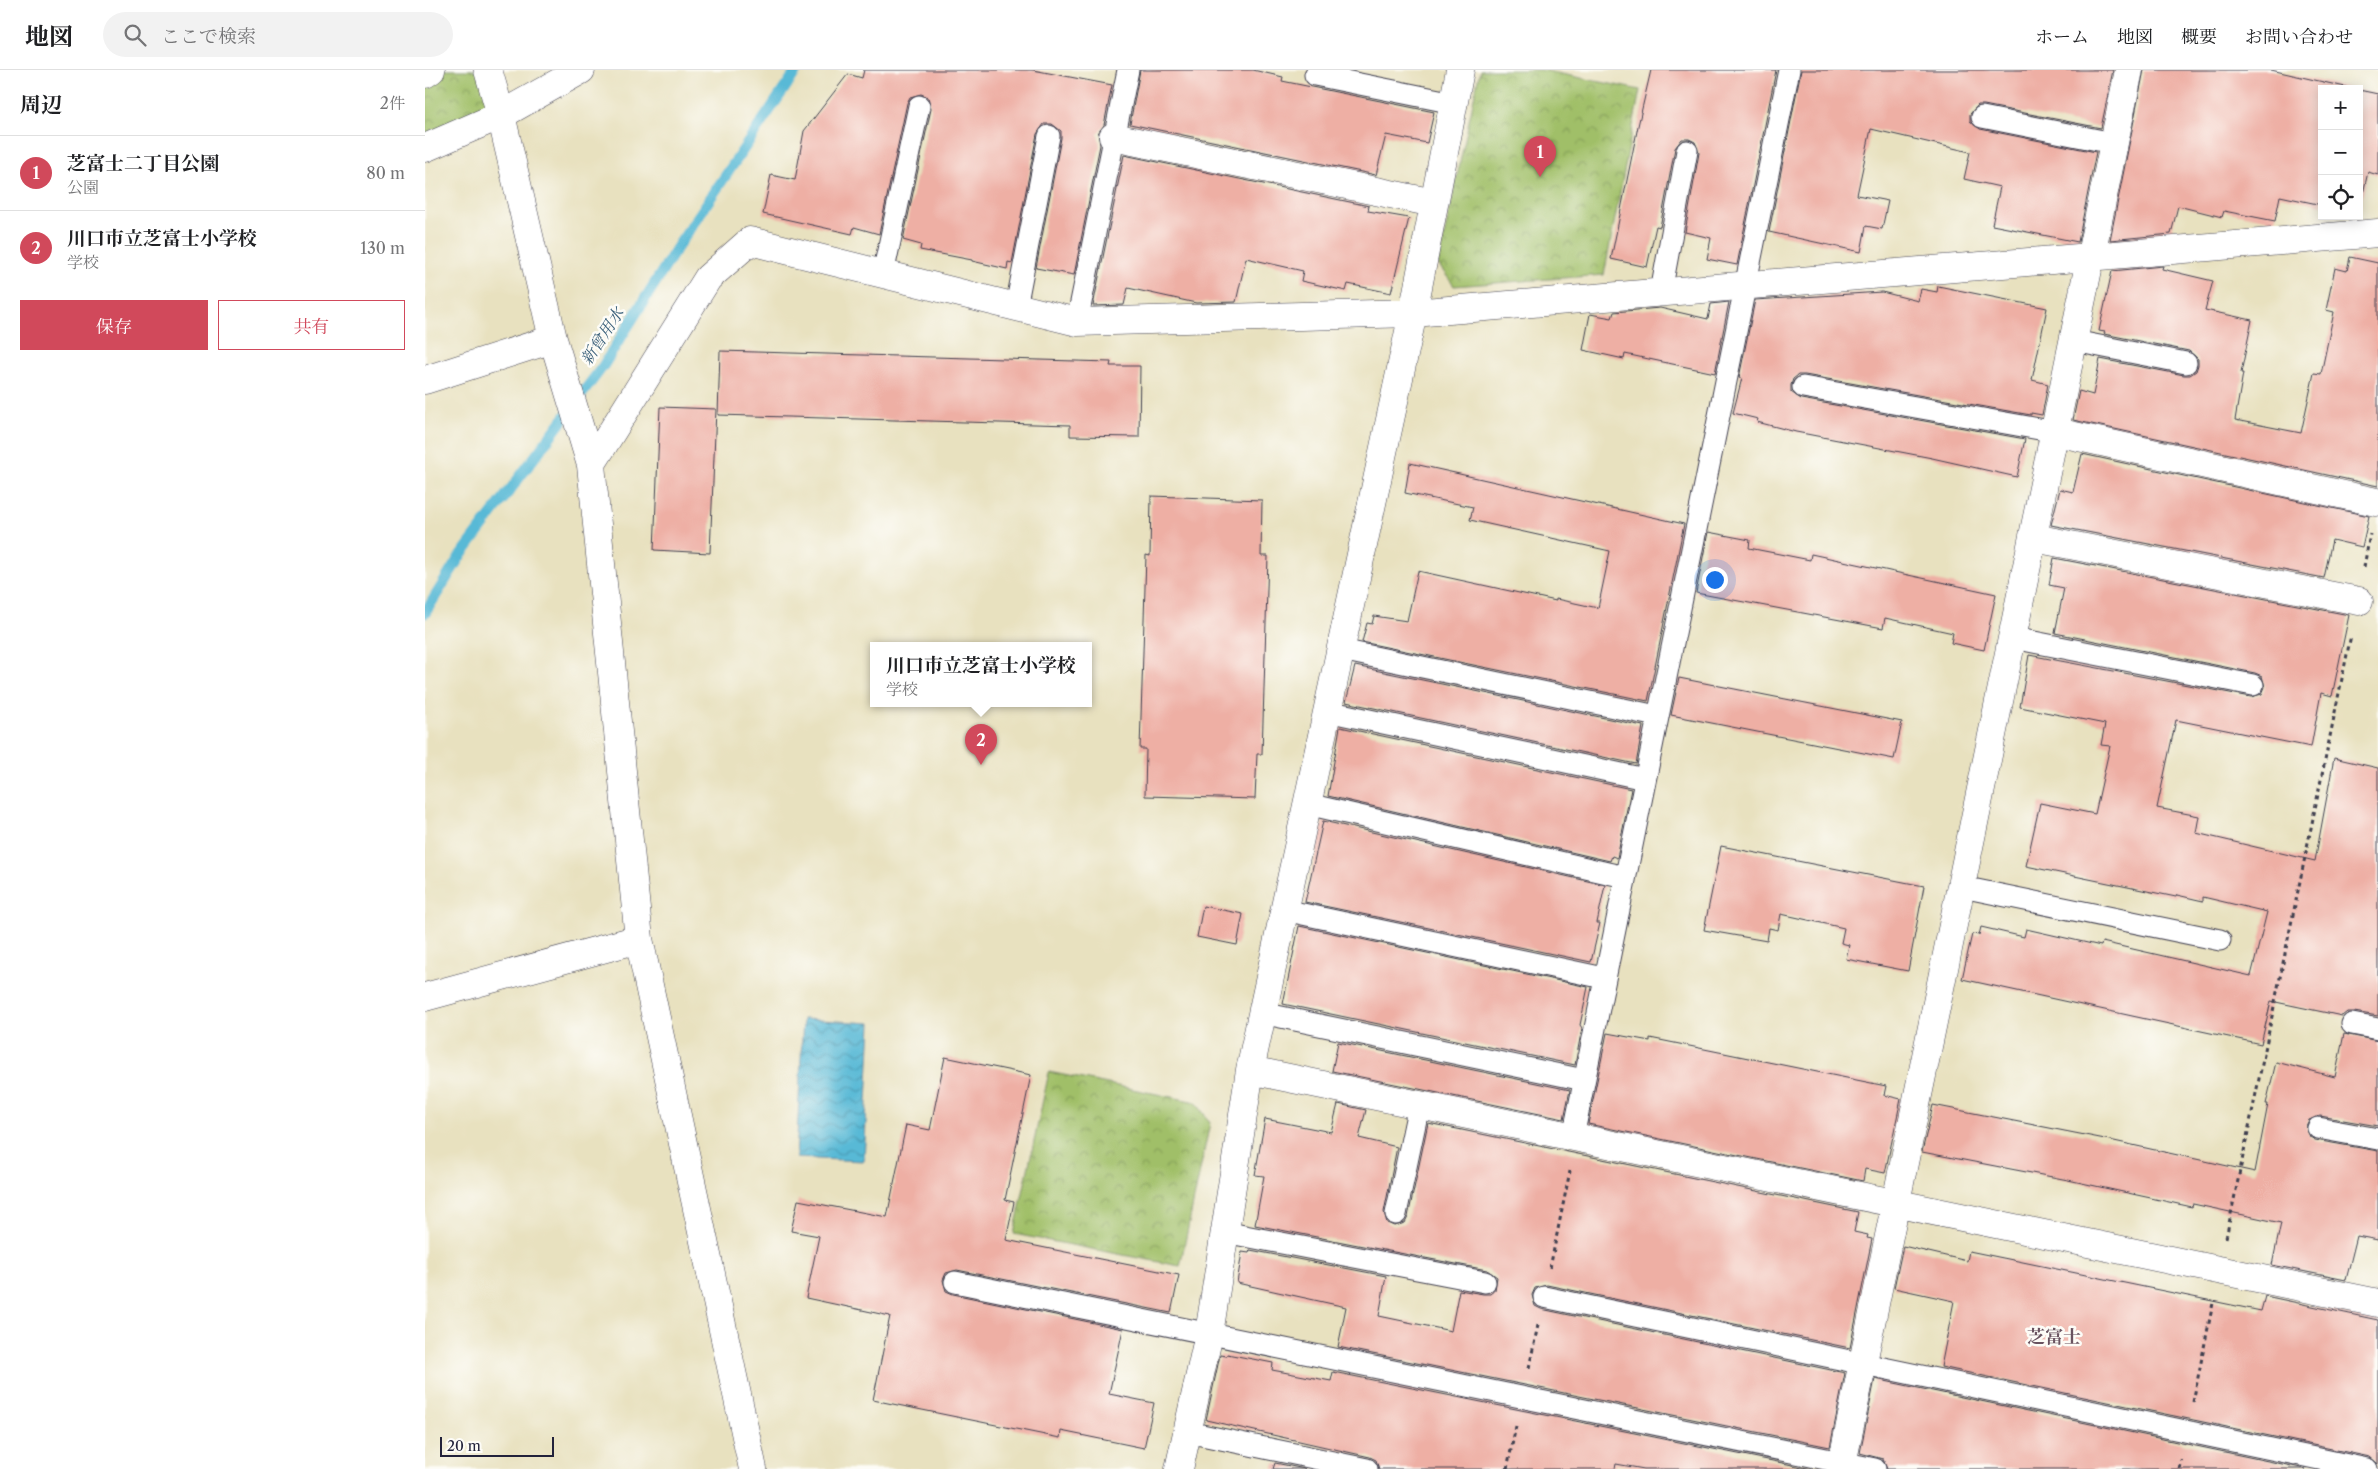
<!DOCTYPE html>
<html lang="ja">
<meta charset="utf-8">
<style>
body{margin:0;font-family:"Libre Caslon Text","Noto Serif JP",serif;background:#f2f2f2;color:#202124}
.controls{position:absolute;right:15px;top:15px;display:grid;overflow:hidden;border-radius:0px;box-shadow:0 2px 12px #0003}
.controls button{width:45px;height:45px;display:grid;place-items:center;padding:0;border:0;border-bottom:1px solid #e0e0e0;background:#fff;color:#202124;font:25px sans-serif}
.scale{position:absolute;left:15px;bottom:12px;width:114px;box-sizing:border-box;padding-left:5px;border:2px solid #22223b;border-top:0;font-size:14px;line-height:18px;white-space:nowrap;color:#22223b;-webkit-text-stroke:4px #fdfcf7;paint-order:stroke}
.you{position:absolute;left:1289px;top:509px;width:18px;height:18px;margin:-12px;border:4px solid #fff;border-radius:50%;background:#1a73e8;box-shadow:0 0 0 8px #1a73e833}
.badge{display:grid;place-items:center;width:32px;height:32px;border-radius:50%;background:#d1495b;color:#fff;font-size:16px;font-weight:700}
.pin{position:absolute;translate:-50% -41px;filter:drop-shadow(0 1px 2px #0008)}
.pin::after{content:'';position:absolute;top:26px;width:18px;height:15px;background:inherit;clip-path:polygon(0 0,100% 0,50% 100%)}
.popup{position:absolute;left:445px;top:572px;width:222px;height:65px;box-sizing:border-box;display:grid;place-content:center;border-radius:0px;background:#fff;filter:drop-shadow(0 1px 4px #0005);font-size:16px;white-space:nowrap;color:#757577}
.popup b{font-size:19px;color:#202124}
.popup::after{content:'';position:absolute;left:50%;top:100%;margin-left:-10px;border:10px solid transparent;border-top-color:#fff}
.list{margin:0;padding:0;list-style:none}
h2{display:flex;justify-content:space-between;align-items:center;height:65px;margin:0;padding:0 20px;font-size:21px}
h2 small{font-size:16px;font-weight:400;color:#757577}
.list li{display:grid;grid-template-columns:32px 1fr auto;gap:15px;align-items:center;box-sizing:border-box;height:75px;padding:0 20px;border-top:1px solid #e0e0e0}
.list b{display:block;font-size:19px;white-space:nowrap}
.list p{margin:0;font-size:16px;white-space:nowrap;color:#757577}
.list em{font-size:16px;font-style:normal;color:#757577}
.actions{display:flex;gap:10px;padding:15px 20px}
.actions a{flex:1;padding:11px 0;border:1px solid #d1495b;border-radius:0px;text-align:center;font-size:18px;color:#d1495b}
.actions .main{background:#d1495b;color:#fff}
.icon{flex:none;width:28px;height:28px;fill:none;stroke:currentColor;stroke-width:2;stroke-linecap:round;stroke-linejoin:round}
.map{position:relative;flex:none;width:1953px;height:1399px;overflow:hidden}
header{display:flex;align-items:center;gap:30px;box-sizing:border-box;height:70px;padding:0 25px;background:#fff;border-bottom:1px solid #e0e0e0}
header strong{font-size:24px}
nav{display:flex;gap:28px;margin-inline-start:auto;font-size:18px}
.search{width:350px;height:45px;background:#f2f2f2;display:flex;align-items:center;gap:12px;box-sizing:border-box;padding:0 18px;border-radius:28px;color:#757577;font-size:19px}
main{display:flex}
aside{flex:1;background:#fff}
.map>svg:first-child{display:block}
.park{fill:url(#park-crowns);stroke:#617052}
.water{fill:url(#water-waves);stroke:#3d6e88}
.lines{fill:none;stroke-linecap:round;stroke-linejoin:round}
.stream{stroke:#58b9d6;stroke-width:11}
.building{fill:#eeafa4}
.service-casing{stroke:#403f4f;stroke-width:23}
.minor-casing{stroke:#403f4f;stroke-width:29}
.motorway-casing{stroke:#403f4f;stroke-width:29}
.path{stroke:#403f4f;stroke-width:3;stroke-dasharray:4 4;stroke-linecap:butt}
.service{stroke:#fff;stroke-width:21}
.minor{stroke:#fff;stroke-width:28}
.motorway{stroke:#fff;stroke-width:28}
.labels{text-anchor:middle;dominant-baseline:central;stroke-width:5;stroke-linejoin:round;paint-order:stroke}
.water-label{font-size:16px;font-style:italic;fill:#385e79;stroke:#fdfcf7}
.quarter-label{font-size:18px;font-weight:bold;fill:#695360;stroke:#fdfcf7}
</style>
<header>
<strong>地図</strong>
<div class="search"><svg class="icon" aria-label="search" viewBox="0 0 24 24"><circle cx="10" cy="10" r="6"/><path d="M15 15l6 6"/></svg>ここで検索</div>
<nav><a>ホーム</a><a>地図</a><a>概要</a><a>お問い合わせ</a></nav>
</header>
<main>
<aside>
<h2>周辺<small>2件</small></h2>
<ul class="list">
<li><span class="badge">1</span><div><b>芝富士二丁目公園</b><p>公園</p></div><em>80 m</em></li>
<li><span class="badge">2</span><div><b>川口市立芝富士小学校</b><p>学校</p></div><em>130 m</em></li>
</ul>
<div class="actions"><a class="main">保存</a><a>共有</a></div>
</aside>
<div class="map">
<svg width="1953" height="1399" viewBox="0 0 1953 1399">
<defs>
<pattern id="park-crowns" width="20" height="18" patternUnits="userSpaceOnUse" patternTransform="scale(1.25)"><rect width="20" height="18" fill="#a0bf68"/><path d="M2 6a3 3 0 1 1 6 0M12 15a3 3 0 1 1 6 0" fill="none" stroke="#829b57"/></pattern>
<pattern id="water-waves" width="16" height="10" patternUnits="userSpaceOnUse" patternTransform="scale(1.25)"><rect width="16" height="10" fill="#58b9d6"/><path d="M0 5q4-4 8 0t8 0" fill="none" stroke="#4896af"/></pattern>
</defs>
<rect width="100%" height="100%" fill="#fdfcf7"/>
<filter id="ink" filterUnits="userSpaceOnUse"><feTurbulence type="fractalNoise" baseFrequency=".02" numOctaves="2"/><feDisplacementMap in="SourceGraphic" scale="10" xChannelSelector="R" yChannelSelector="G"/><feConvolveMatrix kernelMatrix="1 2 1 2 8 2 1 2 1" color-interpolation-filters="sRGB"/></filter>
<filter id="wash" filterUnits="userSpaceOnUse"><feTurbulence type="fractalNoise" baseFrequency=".0096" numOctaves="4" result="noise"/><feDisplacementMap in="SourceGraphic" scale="20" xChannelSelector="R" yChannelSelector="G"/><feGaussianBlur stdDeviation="1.12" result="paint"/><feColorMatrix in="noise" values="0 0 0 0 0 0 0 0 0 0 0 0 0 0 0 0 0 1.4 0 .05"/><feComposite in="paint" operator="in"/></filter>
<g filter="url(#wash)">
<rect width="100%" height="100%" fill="#e8e1bf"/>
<path class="park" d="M0,0h63l13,45 -76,31z
M1055,0h62l98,20 -36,185 -150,11 -16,-22z
M624,1002l147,30 14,21 -30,143 -166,-32z"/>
<path class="water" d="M378,949l68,4 -7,138 -68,-3z"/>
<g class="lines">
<path class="stream" d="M0,543l34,-55 144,-192 77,-123 117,-173"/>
</g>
<g id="blocks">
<path class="building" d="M439,0h169l79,15 -8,40 -6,8 2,12 -26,130 -38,-7 25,-130v-7l-9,-7h-8l-7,10 -25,129 -4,-1 -1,7 -35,-8v-1l-52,-10 1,-5 -18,-5 28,-131 -3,-12 -7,-3 -11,3 -3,6 -28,131 -25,-7 -2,7 -89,-20 8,-39 24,5 9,-49 44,-57 14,4z
M715,0h113l30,7 -1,4 152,31 -7,31 -41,-8 -10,40 -246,-51z
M1226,0h125l-39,195 -30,-6 4,-21 -26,-6 14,-79 -4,-11 -6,-3h-7l-7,9 -15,79 -4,-1 -9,41 -36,-8 27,-133z
M1376,0h312l-12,58 -117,-23h-6l-8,9v7l10,8 116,23 -18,90 -86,-17 8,-38 -36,-8 6,-27 -99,-23 -14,66 31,6 -6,28 -16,-3 -5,26 -92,-20z
M1719,0h127l83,19h-32v116l-42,-9 -5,25 -51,-10 -2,6 -44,-11 -7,28 -61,6z
M1934,20l19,4v81l-10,-3 -9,39z
M699,85l245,51 -1,5 41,7 -18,75 -43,-9 -2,7 -45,-10 2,-10 -57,-13 -10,44 -40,1 -68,-15 -4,17 -31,1z
M1925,187l28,6v223l-305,-66 6,-29 14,4 7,-36 84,16h6l6,-4 2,-6v-6l-9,-8 -85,-17 1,-2 -6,-1 13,-60 51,-5 -1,3 51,12 -8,29 47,10 -11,53h2l-8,47 66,13 13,-60 7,1 13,-62 -8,-2 9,-42 12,3z
M1513,216l109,22 -15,72 16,4 -6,31 -11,-2v2l-226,-40h-7l-5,4 -2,6v7l10,7 224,40 -8,38 -85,-19 -136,-26 -39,-10 1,-3 -25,-6 9,-35h-3l16,-78 127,-8 36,9 3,-12 16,3z
M1304,232l-14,71 -90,-19 -1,5 -41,-9 7,-36 22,4 2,-6 46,-4 48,11 3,-15z
M295,281l391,11 -1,4h30l-1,71 -69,-1v-11l-352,-10z
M235,337l56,2 -6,144 -56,-3z
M1657,384l287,62 -7,31 -30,-7 -8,38 -273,-53 9,-36 13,3z
M985,393l274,61 -36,177 -286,-59 5,-19 5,1 2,-8 33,5 11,-50 138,30v-2l42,9 12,-57 -140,-31 3,-13 -68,-14z
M726,426l111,4 -1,56h7l-6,198h-5l-2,45 -110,-3 1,-47h-6l6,-194 4,1z
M1283,462l42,8 -1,8 61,12 1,-6 185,40 -12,56 -33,-7 2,-10 -68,-15 -2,10 -187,-35z
M1629,488l295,57 -17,81 -11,-3 -10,54 -135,-27 -19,88 42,8 -3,17 119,28 19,-103 44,10v248l-24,-4h-7l-5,4 -71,-15 -10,43 -299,-65 10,-45 7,1 2,-8 43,10 2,-8 75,17 1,-4 149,34 16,-64 -64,-15v4l-26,-6 -1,2 -150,-31 14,-63 55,11 15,-68 -9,-1 4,-21 -85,-17 9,-52 222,42 11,-3 3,-7 -3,-11 -7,-3 -200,-40 9,-45 -15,-3z
M930,596l288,60 -7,38 -290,-62z
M1254,608l223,44 -8,37 -223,-44z
M915,657l291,62 -14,69 -5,-2 -2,5 -282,-65z
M898,751l282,64 -8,38h3l-9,39 -286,-60z
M1296,776l203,40 -16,85 -62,-12 3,-14 -8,-2 3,-15 -63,-14 -3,16 -9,-2 -2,13 -63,-11z
M778,836l40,8 -6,31 -40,-8z
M874,856l289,61 -8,38 2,3 -7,37 -292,-61z
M1182,963l43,8v-3l236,48 -2,9 17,4 -16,74 -20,-4 -2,12 -275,-57z
M1919,964l34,7v85l-58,-10 -11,4 -3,6 4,11 5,3 63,11v89l-21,-4 -11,44 -74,-15 9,-42 -88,-19 -1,3 -124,-27 -146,-28 11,-47 172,34 150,33 13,-68h-2l10,-42 59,15z
M913,972l232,48 -6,29 -232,-48z
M520,987l86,18 -26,125 9,2 -8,38 173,35 -8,38 -214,-43 -11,3 -3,7 3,11 7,3 170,35 -14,65 45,9 -10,45 -83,-17 -1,7 -187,-38 17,-84 -84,-18 13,-62 -28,-5 7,-31 89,17 19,-92 24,5z
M913,1034l28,6 -7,28 38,9 -13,65 3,11 7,3 11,-3 3,-6 20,-94 430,89 -4,20 14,3 -1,3 5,1 -22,109 -303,-63 -12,3 -3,7 3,11 6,3 304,64 -15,74 -492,-100 8,-40 -109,-24 5,-31 7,1 1,-3 136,26 -7,40 72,15 8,-41 24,4h7l5,-4 2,-13 -10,-7 -232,-45 9,-49 -9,-1 10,-56 66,13z
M1478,1176l64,15 2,-10 292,60 4,-15 113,24v144l-8,-7 -429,-90 13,-66 -60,-13z
M802,1284l46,9 -1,7 59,11 2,-9 479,97h-168l-28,-5 -1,5h-236l-3,-9 -6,-3 -164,-37 14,-65 6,1z
M1450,1309l431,90h-419l-4,-10 -23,-6z
M850,1393l30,6h-32z"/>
</g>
</g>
<g filter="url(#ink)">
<use href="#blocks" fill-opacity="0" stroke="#403f4f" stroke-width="1"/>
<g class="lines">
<defs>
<path id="service" d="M890,5l139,28
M1557,47l131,26
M458,204l36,-168
M1236,222l26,-141
M591,237l33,-171
M652,252l51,-252
M1649,271l112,22
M1378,317l253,45
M1588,568l240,47
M916,580l316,66
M902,641l318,68
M882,734l318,73
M1537,817l258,53
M859,840l320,68
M837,943l322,67
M1927,954l26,5
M1893,1058l60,11
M1148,1067l216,-1067
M971,1144l23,-109
M799,1162l261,50
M530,1212l920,187
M1119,1227l823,172
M762,1362l180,37"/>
<path id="minor" d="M63,0l13,45 52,224 38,126 48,474 114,530
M688,67l321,66
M0,78l76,-33 80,-45
M0,310l128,-41
M1631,362l320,70
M166,395l117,-187 42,-37 327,81 336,-9 965,-80
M1609,468l325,63
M0,927l214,-58
M825,1000l1128,233
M754,1399l30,-135 41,-264 163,-757 47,-243
M1416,1399l288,-1399"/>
<path id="motorway" d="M0,4l6,-4"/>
</defs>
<use href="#service" class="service-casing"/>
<use href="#minor" class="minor-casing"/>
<use href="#motorway" class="motorway-casing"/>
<path class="path" d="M1939,497l6,-33
M1801,1168l125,-603
M1125,1198l20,-97
M1104,1298l9,-43
M1768,1332l20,-99
M1082,1399l9,-43
M1754,1399l2,-9"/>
<use href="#service" class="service"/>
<use href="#minor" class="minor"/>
<use href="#motorway" class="motorway"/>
</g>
</g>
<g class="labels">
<g class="water-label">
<text transform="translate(177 266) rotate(-57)">新曾用水</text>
</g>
<g class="quarter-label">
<text x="1629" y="1267">芝富士</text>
</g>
</g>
</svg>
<div class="controls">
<button>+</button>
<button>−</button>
<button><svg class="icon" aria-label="locate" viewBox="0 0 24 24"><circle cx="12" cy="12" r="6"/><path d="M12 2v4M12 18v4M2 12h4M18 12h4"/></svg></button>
</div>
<div class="scale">20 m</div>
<div class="you"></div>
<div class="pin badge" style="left:1115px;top:107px">1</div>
<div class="pin badge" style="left:556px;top:695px">2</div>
<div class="popup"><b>川口市立芝富士小学校</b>学校</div>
</div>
</main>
